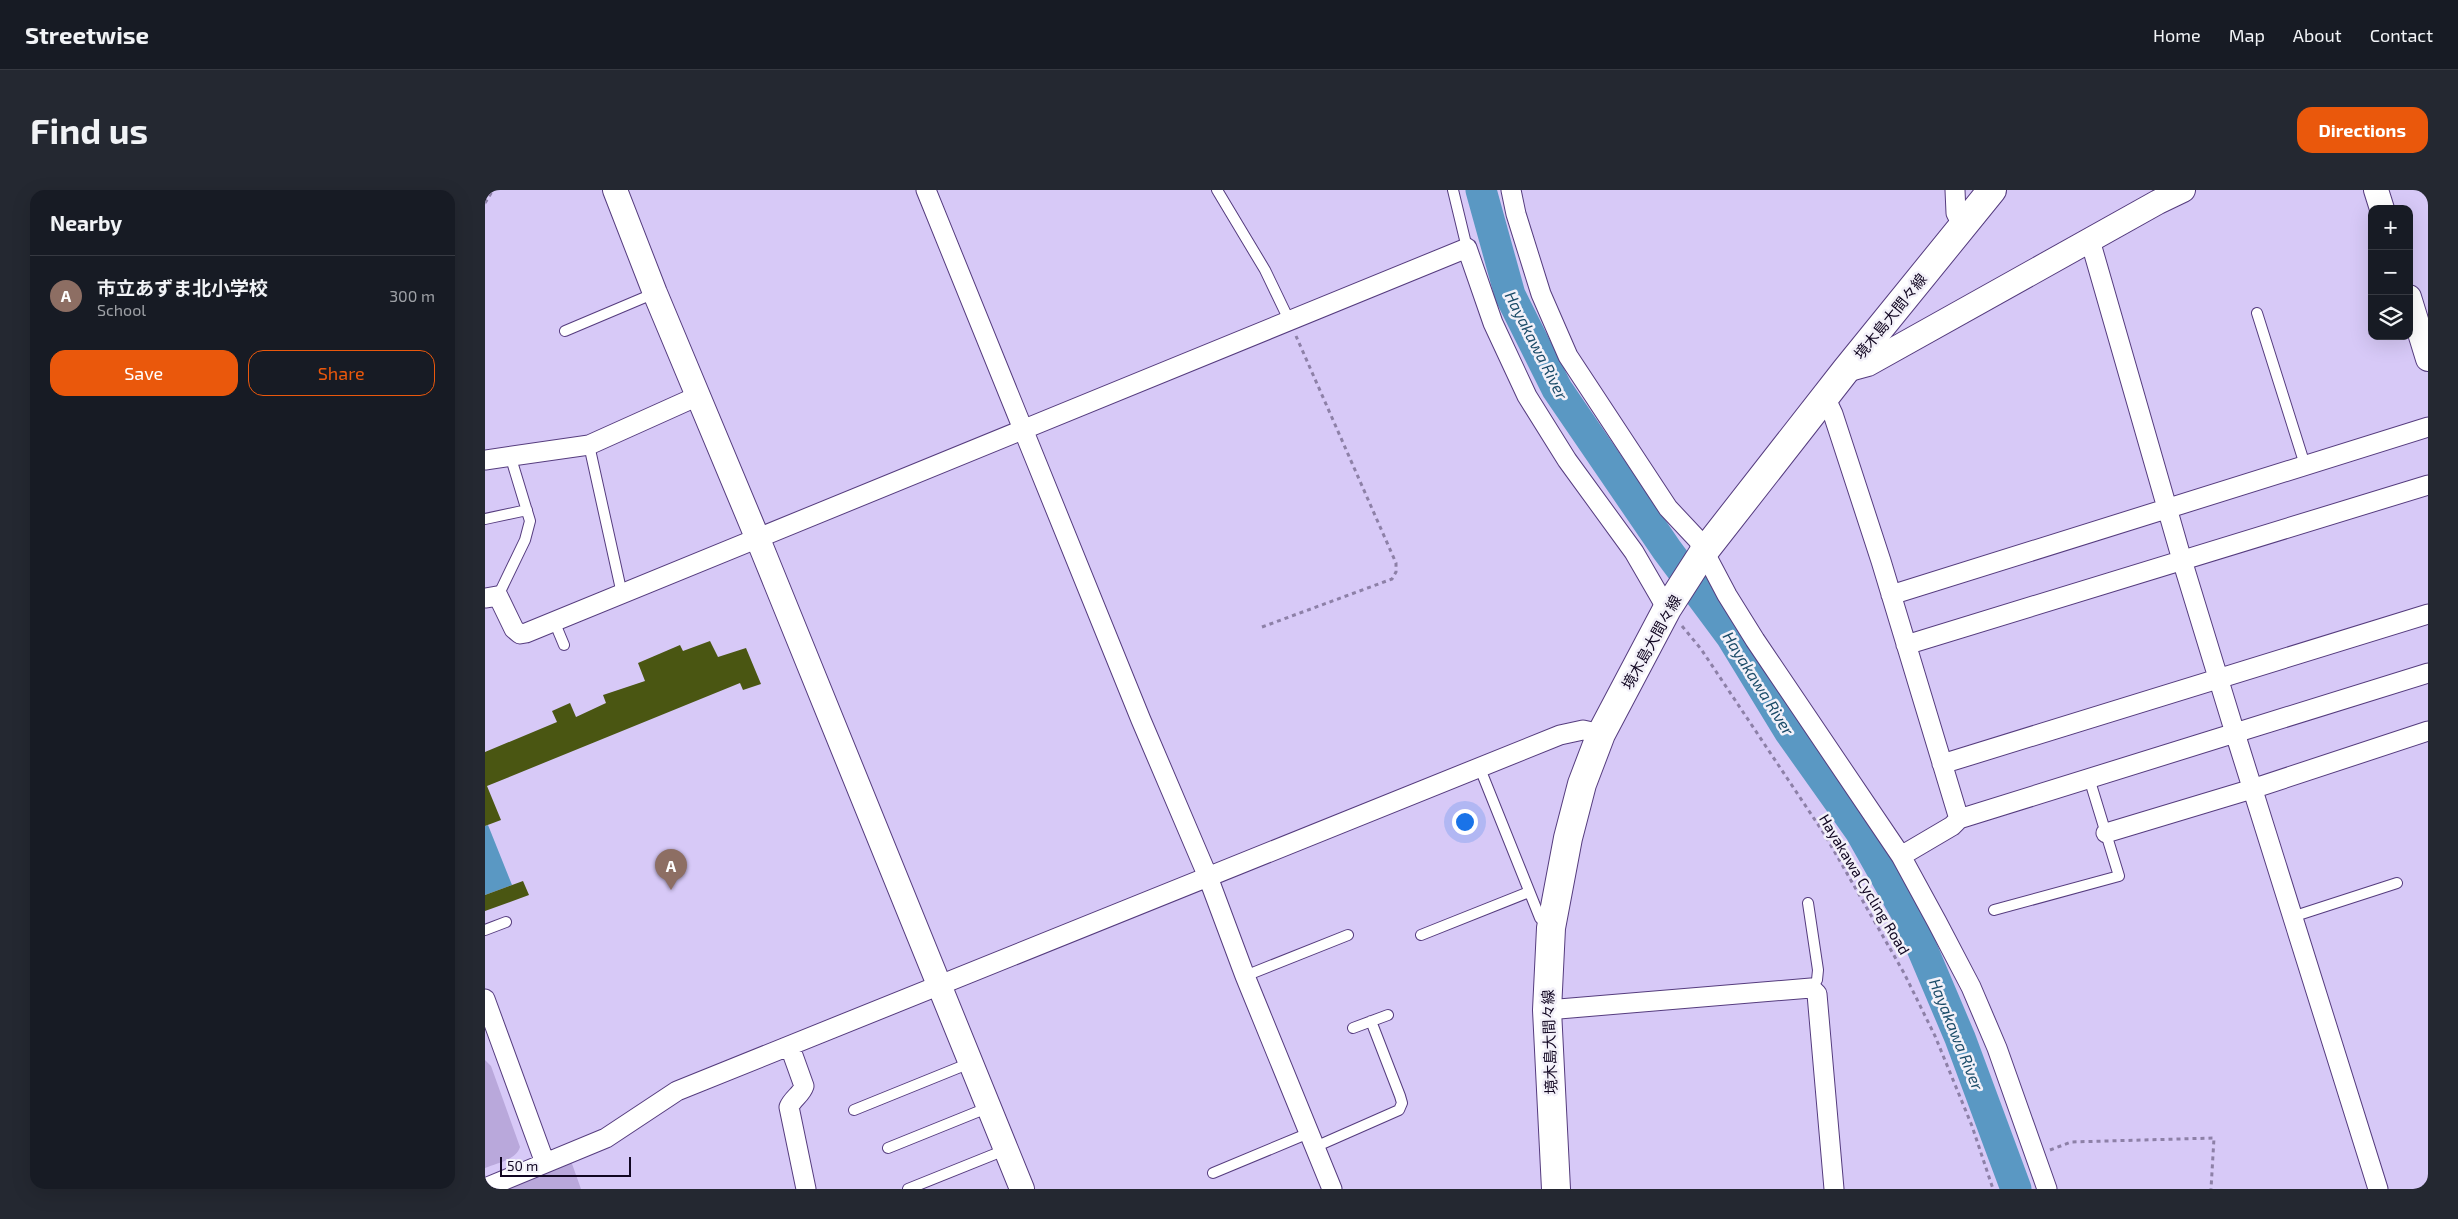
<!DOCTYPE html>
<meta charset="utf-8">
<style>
body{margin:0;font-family:"Exo 2","Noto Sans JP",sans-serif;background:#242831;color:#f1f3f6}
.controls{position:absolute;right:15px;top:15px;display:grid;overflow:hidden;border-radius:10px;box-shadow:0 5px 20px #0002}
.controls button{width:45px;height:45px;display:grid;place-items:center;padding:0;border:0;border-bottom:1px solid #363941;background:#171b24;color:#f1f3f6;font:25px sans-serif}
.scale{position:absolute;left:15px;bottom:12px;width:131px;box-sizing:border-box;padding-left:5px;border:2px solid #110621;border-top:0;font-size:14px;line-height:18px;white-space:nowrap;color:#110621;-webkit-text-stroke:4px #f3f1f9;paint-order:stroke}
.you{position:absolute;left:979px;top:631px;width:18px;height:18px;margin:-12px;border:4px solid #fff;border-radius:50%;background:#1a73e8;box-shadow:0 0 0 8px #1a73e833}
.badge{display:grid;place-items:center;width:32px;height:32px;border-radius:50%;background:#ea580c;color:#fff;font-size:16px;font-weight:700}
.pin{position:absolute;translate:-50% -41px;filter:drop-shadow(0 1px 2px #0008)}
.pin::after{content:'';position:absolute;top:26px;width:18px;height:15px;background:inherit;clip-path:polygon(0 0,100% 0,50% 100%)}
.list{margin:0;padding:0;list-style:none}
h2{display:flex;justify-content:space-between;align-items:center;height:65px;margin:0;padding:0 20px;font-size:21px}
h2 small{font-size:16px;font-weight:400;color:#9ea1a6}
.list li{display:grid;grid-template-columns:32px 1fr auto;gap:15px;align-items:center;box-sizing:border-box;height:80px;padding:0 20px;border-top:1px solid #363941}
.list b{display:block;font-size:19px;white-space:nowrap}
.list p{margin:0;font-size:16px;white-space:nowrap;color:#9ea1a6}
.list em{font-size:16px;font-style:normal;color:#9ea1a6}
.actions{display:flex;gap:10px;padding:15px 20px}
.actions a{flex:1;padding:11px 0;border:1px solid #ea580c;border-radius:15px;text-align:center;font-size:18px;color:#ea580c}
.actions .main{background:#ea580c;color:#fff}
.icon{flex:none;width:28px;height:28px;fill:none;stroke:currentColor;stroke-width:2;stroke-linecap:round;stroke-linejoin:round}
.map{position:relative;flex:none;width:1943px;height:999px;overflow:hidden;border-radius:15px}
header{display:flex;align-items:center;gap:30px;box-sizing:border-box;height:70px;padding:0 25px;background:#171b24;border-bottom:1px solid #363941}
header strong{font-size:24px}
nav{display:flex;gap:28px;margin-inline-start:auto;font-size:18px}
.intro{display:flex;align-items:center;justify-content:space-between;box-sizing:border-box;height:120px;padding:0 30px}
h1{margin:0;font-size:35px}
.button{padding:12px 22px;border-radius:15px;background:#ea580c;color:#fff;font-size:18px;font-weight:700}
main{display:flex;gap:30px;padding:0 30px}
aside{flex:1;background:#171b24;border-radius:15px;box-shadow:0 5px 20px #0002}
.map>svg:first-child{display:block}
.green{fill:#b9a8db}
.water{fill:#5a98c3}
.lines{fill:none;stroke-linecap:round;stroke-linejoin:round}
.river{stroke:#5a98c3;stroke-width:31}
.building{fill:#4a5612}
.service-casing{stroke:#553c7e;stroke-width:12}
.minor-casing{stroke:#553c7e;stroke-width:21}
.tertiary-casing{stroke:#553c7e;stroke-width:26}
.secondary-casing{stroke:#553c7e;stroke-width:30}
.path{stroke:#8d80a7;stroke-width:3;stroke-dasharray:4 4;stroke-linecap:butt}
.service{stroke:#fff;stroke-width:10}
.minor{stroke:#fff;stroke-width:19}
.tertiary{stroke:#fff;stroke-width:24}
.secondary{stroke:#fff;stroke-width:28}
.labels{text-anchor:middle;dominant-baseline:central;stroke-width:5;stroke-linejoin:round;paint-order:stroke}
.street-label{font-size:15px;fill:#110621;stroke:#f3f1f9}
.water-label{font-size:16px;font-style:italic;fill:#1a4b68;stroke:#f3f1f9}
</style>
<header>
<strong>Streetwise</strong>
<nav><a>Home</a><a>Map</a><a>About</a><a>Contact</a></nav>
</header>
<div class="intro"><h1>Find us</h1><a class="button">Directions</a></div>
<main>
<aside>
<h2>Nearby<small></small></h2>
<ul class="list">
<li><span class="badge" style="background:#8d6e63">A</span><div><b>市立あずま北小学校</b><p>School</p></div><em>300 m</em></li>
</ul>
<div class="actions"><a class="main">Save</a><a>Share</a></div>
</aside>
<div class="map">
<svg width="1943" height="999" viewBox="0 0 1943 999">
<rect width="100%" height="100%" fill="#d7c9f7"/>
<path class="green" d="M0,870l6,6 29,81c-4,13 -23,16 -35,21z
M86,971l10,28h-78z"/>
<path class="water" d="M3,635l24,60 -27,10v-69z"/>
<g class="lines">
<path class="river" d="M996,0l29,105 47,94 110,161 64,86 58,95 71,100 50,89 50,118 56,151"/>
</g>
<path class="building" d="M225,451l8,16 28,-9 15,36 -18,6 -3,-7 -253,103 14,34 -16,6v-74l72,-30 -5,-11 18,-8 6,14 30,-14 -3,-8 42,-14 -7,-18 42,-18 3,6z
M38,691l6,14 -44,16v-16z"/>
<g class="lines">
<defs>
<path id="service" d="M732,0l48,80 24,50
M968,0l14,58
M1772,123l48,152
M80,141l90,-38
M104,255l33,149
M0,329l42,-9
M13,406l27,-56 5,-19 -20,-66
M69,431l10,24
M994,576l61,152 8,8
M1323,713l10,67 -1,10 -6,8
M1509,720l125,-34 -30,-98
M1807,727l105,-34
M0,740l21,-8
M936,745l108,-43
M760,786l103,-41
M868,838l35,-13
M369,920l116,-47
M830,957l84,-37 3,-7 -2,-7 -29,-75
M403,958l99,-40
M728,983l96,-40
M423,999l97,-39"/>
<path id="minor" d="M441,0l215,530 67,157 37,99 87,213
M1026,0l5,24 25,80 27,62 100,152 30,32 29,55 28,45 146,216 36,66 34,65 26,61 50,141
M1470,0l1,23 7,14
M1340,207l8,17 48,147 78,258 -7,7 -51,30
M0,270l104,-15 109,-49
M1406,405l537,-168
M0,408l13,-2 16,33 6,5 6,-1 941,-385 26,75 34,73 40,64 67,92 33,57
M1421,455l522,-160
M1457,574l486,-150
M1474,629l276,-86 -53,-173 -92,-320
M1621,643l146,-44 176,-58
M0,809l60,164
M1062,820l264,-22 6,6 17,195
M305,857l14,39c-3,9 -11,12 -15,21l17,82
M0,998l121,-50 71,-47 883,-356 23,-5 18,4
M1893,999l-143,-456 193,-60"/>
<path id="tertiary" d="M130,0l40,103 107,256 260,640
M1891,0l6,19
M1924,107l19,62
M1361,180l22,-6 290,-162 25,-12"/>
<path id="secondary" d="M1071,999l-9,-179 4,-82 17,-90 14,-54 19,-50 66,-125 36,-56 143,-183 146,-180"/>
</defs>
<use href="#service" class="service-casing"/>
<use href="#minor" class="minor-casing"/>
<use href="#tertiary" class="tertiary-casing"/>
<use href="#secondary" class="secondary-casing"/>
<path class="path" d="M0,13l8,-13
M1197,436l19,23 124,186 79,138 31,63 37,90 21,63
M777,437l130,-48 4,-7v-9l-100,-227
M1565,960l21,-8 143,-4 -3,51"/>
<use href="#service" class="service"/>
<use href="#minor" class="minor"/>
<use href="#tertiary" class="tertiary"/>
<use href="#secondary" class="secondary"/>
</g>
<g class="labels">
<g class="street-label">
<text transform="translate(1405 126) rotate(-51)">境木島大間々線</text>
<text transform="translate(1166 452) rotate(-61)">境木島大間々線</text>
<text transform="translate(1380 694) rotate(59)">Hayakawa Cycling Road</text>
<text transform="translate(1064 852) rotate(-92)">境木島大間々線</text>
</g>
<g class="water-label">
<text transform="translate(1052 155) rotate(63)">Hayakawa River</text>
<text transform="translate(1274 493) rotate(58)">Hayakawa River</text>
<text transform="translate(1472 844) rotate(68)">Hayakawa River</text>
</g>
</g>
</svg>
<div class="controls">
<button>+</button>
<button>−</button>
<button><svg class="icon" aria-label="layers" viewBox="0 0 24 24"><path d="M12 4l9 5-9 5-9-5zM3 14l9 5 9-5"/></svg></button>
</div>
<div class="scale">50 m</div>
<div class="you"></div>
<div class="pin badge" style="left:186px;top:700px;background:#8d6e63">A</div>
</div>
</main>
